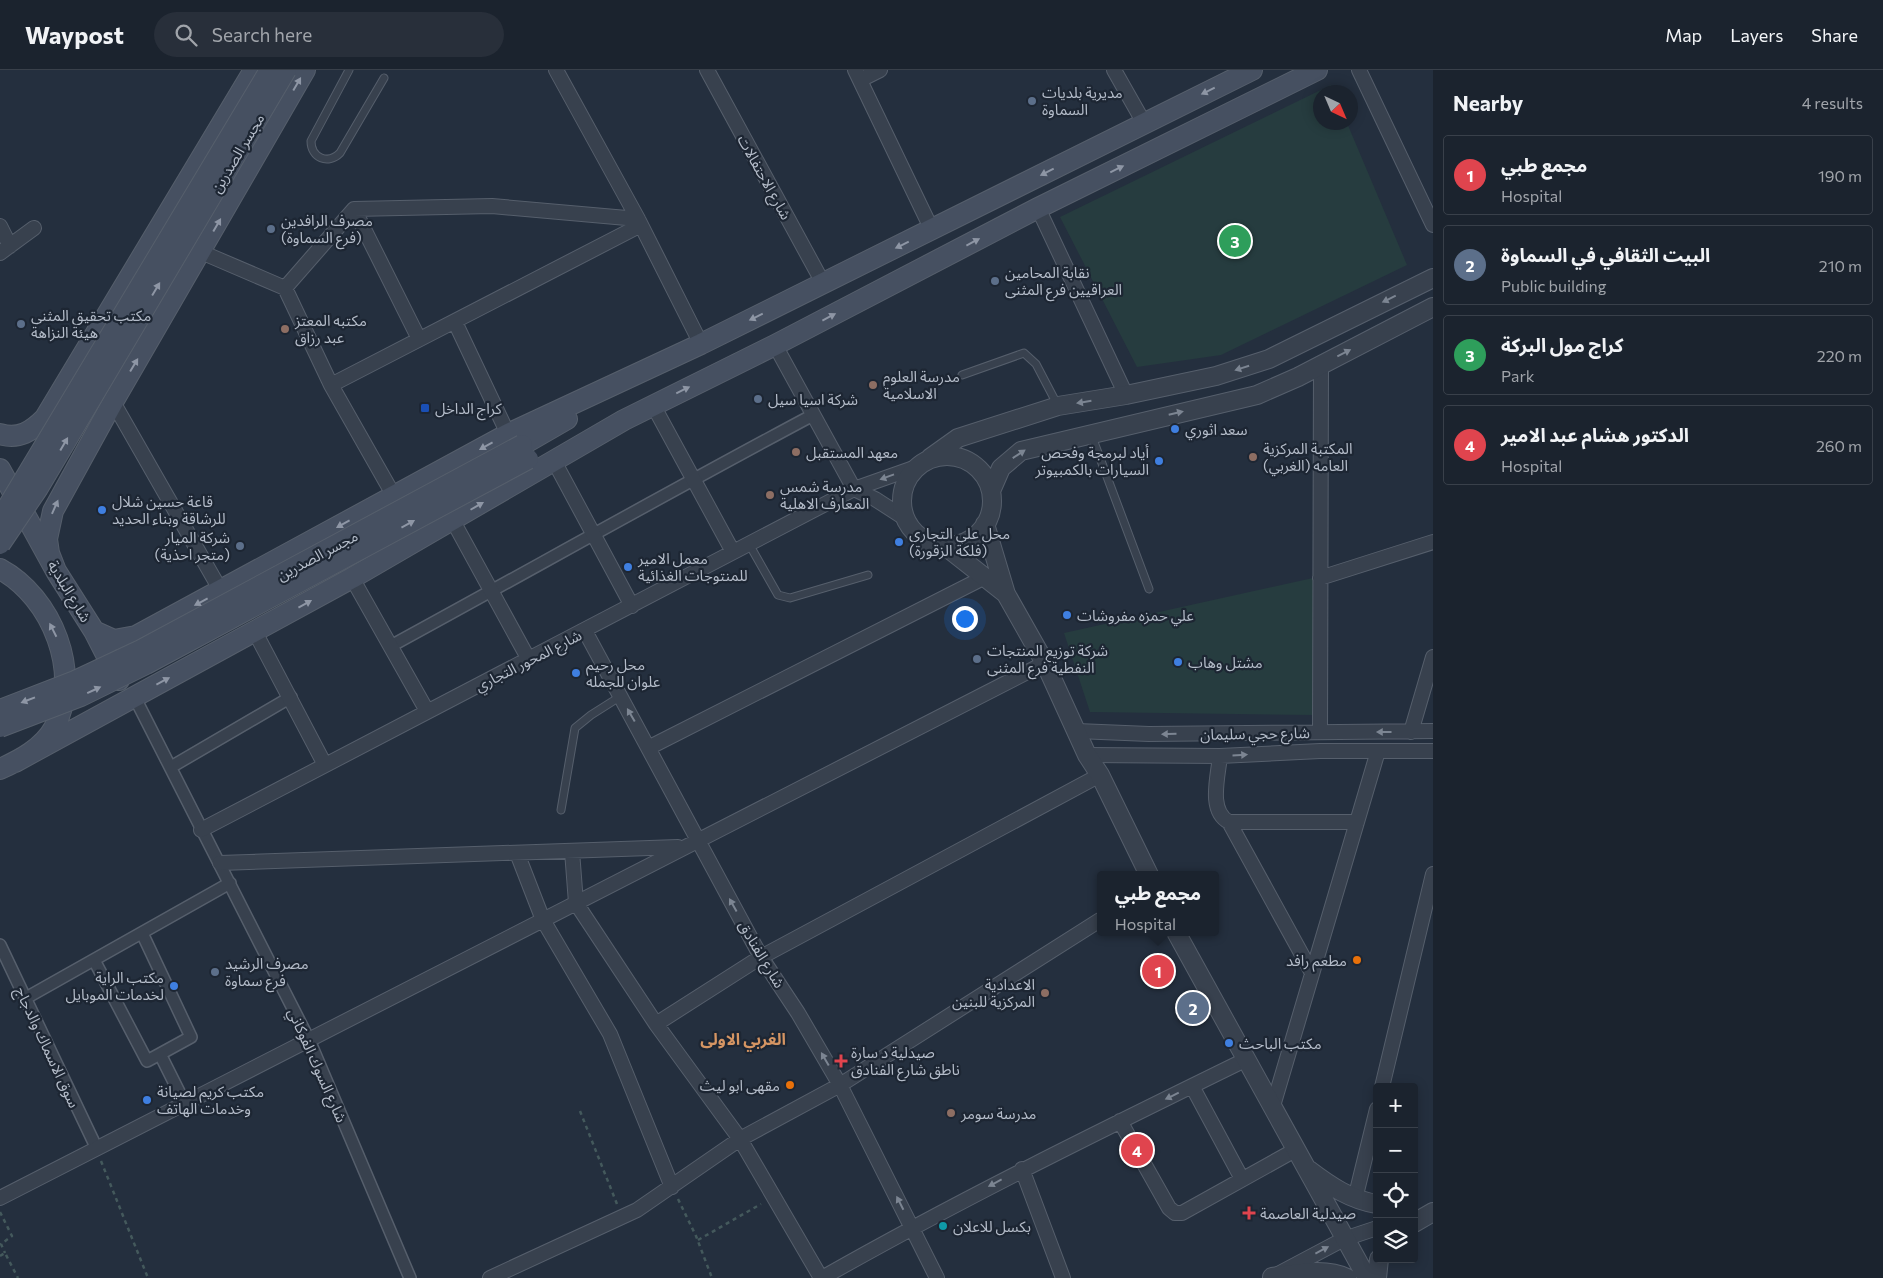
<!DOCTYPE html>
<meta charset="utf-8">
<style>
body{margin:0;font-family:Commissioner,"Noto Sans Arabic",sans-serif;background:#282f3a;color:#f1f3f6}
.controls{position:absolute;right:15px;bottom:15px;display:grid;overflow:hidden;border-radius:5px;box-shadow:0 2px 12px #0003}
.controls button{width:45px;height:45px;display:grid;place-items:center;padding:0;border:0;border-bottom:1px solid #39404a;background:#1b232e;color:#f1f3f6;font:25px sans-serif}
.compass{position:absolute;left:1313px;top:15px;width:45px;height:45px;border-radius:50%;background:#1b232e;box-shadow:0 2px 12px #0003;rotate:136deg}
.you{position:absolute;left:964px;top:548px;width:18px;height:18px;margin:-12px;border:4px solid #fff;border-radius:50%;background:#1a73e8;box-shadow:0 0 0 8px #1a73e833}
.badge{display:grid;place-items:center;width:32px;height:32px;border-radius:50%;background:#8ab4f8;color:#fff;font-size:16px;font-weight:700}
.pin{position:absolute;translate:-50% -50%;border:2px solid #fff;box-shadow:0 1px 5px #0006}
.popup{position:absolute;left:1097px;top:801px;width:122px;height:65px;box-sizing:border-box;display:grid;place-content:center;border-radius:5px;background:#1b232e;filter:drop-shadow(0 1px 4px #0005);font-size:16px;white-space:nowrap;color:#a0a4aa}
.popup b{font-size:19px;color:#f1f3f6}
.popup::after{content:'';position:absolute;left:50%;top:100%;margin-left:-10px;border:10px solid transparent;border-top-color:#1b232e}
.list{margin:0;padding:0;list-style:none}
h2{display:flex;justify-content:space-between;align-items:center;height:65px;margin:0;padding:0 20px;font-size:21px}
h2 small{font-size:16px;font-weight:400;color:#a0a4aa}
.list li{display:grid;grid-template-columns:32px 1fr auto;gap:15px;align-items:center;box-sizing:border-box;height:80px;margin:0 10px 10px;padding:0 10px;border:1px solid #39404a;border-radius:5px}
.list b{display:block;font-size:19px;white-space:nowrap}
.list p{margin:0;font-size:16px;white-space:nowrap;color:#a0a4aa}
.list em{font-size:16px;font-style:normal;color:#a0a4aa}
.icon{flex:none;width:28px;height:28px;fill:none;stroke:currentColor;stroke-width:2;stroke-linecap:round;stroke-linejoin:round}
.map{position:relative;flex:none;width:1433px;height:1208px;overflow:hidden}
header{display:flex;align-items:center;gap:30px;box-sizing:border-box;height:70px;padding:0 25px;background:#1b232e;border-bottom:1px solid #39404a}
header strong{font-size:24px}
nav{display:flex;gap:28px;margin-inline-start:auto;font-size:18px}
.search{width:350px;height:45px;background:#282f3a;display:flex;align-items:center;gap:12px;box-sizing:border-box;padding:0 18px;border-radius:28px;color:#a0a4aa;font-size:19px}
main{display:flex}
aside{flex:1;background:#1b232e}
.map>svg:first-child{display:block}
.green{fill:#263c3f}
.lines{fill:none;stroke-linecap:round;stroke-linejoin:round}
.service-casing{stroke:#565f6c;stroke-width:9}
.pedestrian-casing{stroke:#565f6c;stroke-width:14}
.minor-casing{stroke:#565f6c;stroke-width:16}
.tertiary-casing{stroke:#565f6c;stroke-width:20}
.secondary-casing{stroke:#565f6c;stroke-width:22}
.path{stroke:#44595c;stroke-width:2.5;stroke-dasharray:4 4;stroke-linecap:butt}
.service{stroke:#38414e;stroke-width:7}
.pedestrian{stroke:#38414e;stroke-width:11}
.minor{stroke:#38414e;stroke-width:14}
.tertiary{stroke:#38414e;stroke-width:18}
.secondary{stroke:#465061;stroke-width:20}
.secondary-bridge-casing{stroke:#565f6c;stroke-width:22;stroke-linecap:butt}
.secondary-bridge{stroke:#465061;stroke-width:20}
.oneway{fill:#8e96a5}
.oneway2{fill:#7c8592}
.service-dot{fill:#5c6f8a;stroke:#1d2633;stroke-width:2}
.education-dot{fill:#8d6e63;stroke:#1d2633;stroke-width:2}
.transit-dot{fill:#1a4fb4;stroke:#1d2633;stroke-width:2}
.shop-dot{fill:#3f7fe0;stroke:#1d2633;stroke-width:2}
.food-dot{fill:#e8710a;stroke:#1d2633;stroke-width:2}
.health-dot{fill:#e0444e;stroke:#1d2633;stroke-width:2}
.culture-dot{fill:#0f9aa8;stroke:#1d2633;stroke-width:2}
.labels{text-anchor:middle;dominant-baseline:central;stroke-width:4.5;stroke-linejoin:round;paint-order:stroke}
.poi-label{font-size:15px;fill:#b4bcc9;stroke:#1d2633;text-anchor:start}
.street-label{font-size:15px;fill:#b4bcc9;stroke:#1d2633}
.neighbourhood-label{font-size:16px;font-weight:bold;fill:#d59563;stroke:#1d2633}
</style>
<header>
<strong>Waypost</strong>
<div class="search"><svg class="icon" aria-label="search" viewBox="0 0 24 24"><circle cx="10" cy="10" r="6"/><path d="M15 15l6 6"/></svg>Search here</div>
<nav><a>Map</a><a>Layers</a><a>Share</a></nav>
</header>
<main>
<div class="map">
<svg width="1433" height="1208" viewBox="0 0 1433 1208">
<rect width="100%" height="100%" fill="#242f3e"/>
<path class="green" d="M1331,15l3,7h-14v30l27,1 60,142 -186,90 -84,12 -77,-150z
M1313,508l1,137 -224,-3 -26,-79z"/>
<g class="lines">
<defs>
<path id="service" d="M349,0l-38,71c0,17 17,24 29,12l44,-75
M962,305l62,-22 12,11 22,42
M1091,364l58,155
M749,474l29,51 12,3 78,-23
M561,740l14,-82 16,-13 30,-19"/>
<path id="pedestrian" d="M391,576c141,-77 281,-156 422,-231
M134,626l175,344 101,238
M171,697l120,-70
M142,863l49,104 -31,17
M0,875l97,204
M94,890l53,101 13,-7 25,50
M26,928l204,-115"/>
<path id="minor" d="M556,0l82,149 63,125
M707,0l116,213
M855,0l77,160
M1114,0l30,53
M1359,0l74,155
M860,10l20,-10
M1038,138l88,187
M354,139l65,130
M0,156l10,20
M201,182l84,36 46,97 63,111
M0,183l34,-25
M285,218l69,-79 138,-3 146,13
M455,252l53,112
M775,275l79,144
M331,315l310,-160
M113,332l108,189
M653,335l80,147
M554,391l78,145
M854,419l21,10 31,20
M453,451l75,137
M352,508l75,133
M1320,508l113,-36
M585,561l176,326 37,56 42,72 97,193
M255,562l70,133
M1077,661l72,3 284,-3
M1320,662l1,-367
M1411,662l22,-75
M650,677l335,-170
M1087,685l133,1 100,-5h113
M1220,686c-2,21 -12,55 9,66h128
M1229,752l83,151
M201,760l653,-341 65,-23
M572,781l4,52 80,121 84,115 81,139
M517,783l26,67 67,114 62,153
M220,793l458,-16
M656,954l105,-67 339,-182
M1192,1016l50,93
M1382,1017l51,-213
M1273,1036l105,-355
M1120,1051l49,87 6,5h7l115,-64
M1022,1099l41,109
M0,1128l1045,-535
M1355,1129l22,-90
M1278,1204l66,-35 33,-11
M490,1208l147,-68 103,-71 100,-54 260,-165
M822,1208c139,-79 282,-149 425,-219"/>
<path id="tertiary" d="M902 431a45 45 0 1 1 90 0a45 45 0 1 1-90 0Z
M930,388l28,-20 100,-32 68,-11 90,-19 53,-17 164,-81
M991,421l10,-23 20,-17 236,-56 41,-18 135,-70
M985,454l21,70 39,69 42,92 13,20 49,100
M945,476l61,48
M1176,862l191,346
M1309,1100c21,16 42,30 68,34
M1414,1153l19,-11
M1272,1207c23,-3 53,-10 75,1
M1377,1208l2,-19"/>
<path id="secondary" d="M0,364c19,6 32,-3 45,-16l209,-348
M522,375l45,-26
M0,399l56,102 38,60 25,49
M0,499c52,28 83,105 54,159 -11,20 -34,32 -54,41
M56,501l-7,-18 -2,-14 6,-28 60,-109 192,-332
M94,561l20,9 22,-4 372,-202 193,-90 551,-274
M15,692l337,-184 272,-158 151,-75 263,-137 279,-138"/>
</defs>
<use href="#service" class="service-casing"/>
<use href="#pedestrian" class="pedestrian-casing"/>
<use href="#minor" class="minor-casing"/>
<use href="#tertiary" class="tertiary-casing"/>
<use href="#secondary" class="secondary-casing"/>
<path class="path" d="M580,1041l37,93
M101,1091l47,117
M678,1129l18,37 16,42
M0,1142l12,24 -11,8 4,9
M698,1170l63,-36
M0,1186l5,-3 13,25"/>
<use href="#service" class="service"/>
<use href="#pedestrian" class="pedestrian"/>
<use href="#minor" class="minor"/>
<use href="#tertiary" class="tertiary"/>
<use href="#secondary" class="secondary"/>
<defs>
<path id="secondary-bridge" d="M0,450l270,-450
M0,474l38,-56 248,-418
M0,640l75,-29 66,-31 381,-205
M0,657l81,-31 65,-32 382,-205"/>
</defs>
<use href="#secondary-bridge" class="secondary-bridge-casing"/>
<use href="#secondary-bridge" class="secondary-bridge"/>
</g>
<defs><path id="oneway-solid" d="M-6-.8H1V-3.2L6.5 0L1 3.2V.8H-6Z" transform="scale(1.25)"/></defs>
<g class="oneway">
<use href="#oneway-solid" transform="translate(297 14) rotate(-60)"/>
<use href="#oneway-solid" transform="translate(1208 21) rotate(154)"/>
<use href="#oneway-solid" transform="translate(1117 99) rotate(-26)"/>
<use href="#oneway-solid" transform="translate(1047 102) rotate(153)"/>
<use href="#oneway-solid" transform="translate(217 155) rotate(-60)"/>
<use href="#oneway-solid" transform="translate(973 172) rotate(-28)"/>
<use href="#oneway-solid" transform="translate(902 175) rotate(154)"/>
<use href="#oneway-solid" transform="translate(156 219) rotate(-59)"/>
<use href="#oneway-solid" transform="translate(756 247) rotate(154)"/>
<use href="#oneway-solid" transform="translate(829 247) rotate(-28)"/>
<use href="#oneway-solid" transform="translate(134 295) rotate(-59)"/>
<use href="#oneway-solid" transform="translate(683 320) rotate(-26)"/>
<use href="#oneway-solid" transform="translate(64 374) rotate(-60)"/>
<use href="#oneway-solid" transform="translate(486 376) rotate(151)"/>
<use href="#oneway-solid" transform="translate(477 436) rotate(-30)"/>
<use href="#oneway-solid" transform="translate(55 437) rotate(-66)"/>
<use href="#oneway-solid" transform="translate(343 454) rotate(151)"/>
<use href="#oneway-solid" transform="translate(408 454) rotate(-29)"/>
<use href="#oneway-solid" transform="translate(201 532) rotate(152)"/>
<use href="#oneway-solid" transform="translate(305 534) rotate(-29)"/>
<use href="#oneway-solid" transform="translate(53 560) rotate(-117)"/>
<use href="#oneway-solid" transform="translate(163 611) rotate(-28)"/>
<use href="#oneway-solid" transform="translate(94 620) rotate(-25)"/>
<use href="#oneway-solid" transform="translate(28 630) rotate(159)"/>
</g>
<g class="oneway2">
<use href="#oneway-solid" transform="translate(1389 229) rotate(154)"/>
<use href="#oneway-solid" transform="translate(1344 283) rotate(-27)"/>
<use href="#oneway-solid" transform="translate(1242 298) rotate(162)"/>
<use href="#oneway-solid" transform="translate(1084 332) rotate(171)"/>
<use href="#oneway-solid" transform="translate(1176 343) rotate(-13)"/>
<use href="#oneway-solid" transform="translate(1019 384) rotate(-33)"/>
<use href="#oneway-solid" transform="translate(887 407) rotate(160)"/>
<use href="#oneway-solid" transform="translate(631 645) rotate(-120)"/>
<use href="#oneway-solid" transform="translate(1384 662) rotate(180)"/>
<use href="#oneway-solid" transform="translate(1169 664) rotate(179)"/>
<use href="#oneway-solid" transform="translate(1240 685) rotate(-3)"/>
<use href="#oneway-solid" transform="translate(733 835) rotate(-119)"/>
<use href="#oneway-solid" transform="translate(825 989) rotate(-120)"/>
<use href="#oneway-solid" transform="translate(1172 1026) rotate(154)"/>
<use href="#oneway-solid" transform="translate(995 1113) rotate(152)"/>
<use href="#oneway-solid" transform="translate(900 1133) rotate(-117)"/>
<use href="#oneway-solid" transform="translate(1322 1180) rotate(-28)"/>
</g>
<g class="service-dot">
<circle cx="1032" cy="31" r="5"/>
<circle cx="271" cy="159" r="5"/>
<circle cx="995" cy="211" r="5"/>
<circle cx="21" cy="254" r="5"/>
<circle cx="758" cy="329" r="5"/>
<circle cx="240" cy="476" r="5"/>
<circle cx="977" cy="589" r="5"/>
<circle cx="215" cy="902" r="5"/>
</g>
<g class="education-dot">
<circle cx="285" cy="259" r="5"/>
<circle cx="873" cy="315" r="5"/>
<circle cx="796" cy="382" r="5"/>
<circle cx="1253" cy="387" r="5"/>
<circle cx="770" cy="425" r="5"/>
<circle cx="1045" cy="923" r="5"/>
<circle cx="951" cy="1043" r="5"/>
</g>
<rect class="transit-dot" x="420" y="333" width="10" height="10" rx="2.5"/>
<g class="shop-dot">
<circle cx="1175" cy="359" r="5"/>
<circle cx="1159" cy="391" r="5"/>
<circle cx="102" cy="440" r="5"/>
<circle cx="899" cy="472" r="5"/>
<circle cx="628" cy="497" r="5"/>
<circle cx="1067" cy="545" r="5"/>
<circle cx="1178" cy="592" r="5"/>
<circle cx="576" cy="603" r="5"/>
<circle cx="174" cy="916" r="5"/>
<circle cx="1229" cy="973" r="5"/>
<circle cx="147" cy="1030" r="5"/>
</g>
<g class="food-dot">
<circle cx="1357" cy="890" r="5"/>
<circle cx="790" cy="1015" r="5"/>
</g>
<g class="health-dot">
<path d="M838.5 983.5h5v5h5v5h-5v5h-5v-5h-5v-5h5z"/>
<path d="M1246.5 1135.5h5v5h5v5h-5v5h-5v-5h-5v-5h5z"/>
</g>
<circle class="culture-dot" cx="943" cy="1156" r="5"/>
<g class="labels">
<g class="poi-label">
<text x="1042" y="22">مديرية بلديات<tspan x="1042" dy="17">السماوة</tspan></text>
<text x="281" y="150">مصرف الرافدين<tspan x="281" dy="17">(فرع السماوة)</tspan></text>
<text x="1005" y="202">نقابة المحامين<tspan x="1005" dy="17">العراقيين فرع المثنى</tspan></text>
<text x="31" y="245">مكتب تحقيق المثنى<tspan x="31" dy="17">هيئة النزاهة</tspan></text>
<text x="295" y="250">مكتبه المعتز<tspan x="295" dy="17">عبد رزاق</tspan></text>
<text x="883" y="306">مدرسة العلوم<tspan x="883" dy="17">الاسلامية</tspan></text>
<text x="768" y="329">شركة اسيا سيل</text>
<text x="435" y="338">كراج الداخل</text>
<text x="1185" y="359">سعد اثوري</text>
<text x="1263" y="378">المكتبة المركزية<tspan x="1263" dy="17">العامه (الغربي)</tspan></text>
<text x="806" y="382">معهد المستقبل</text>
<text x="1149" y="382" text-anchor="end">أياد لبرمجة وفحص<tspan x="1149" dy="17">السيارات بالكمبيوتر</tspan></text>
<text x="780" y="416">مدرسة شمس<tspan x="780" dy="17">المعارف الاهلية</tspan></text>
<text x="112" y="431">قاعة حسين شلال<tspan x="112" dy="17">للرشاقة وبناء الحديد</tspan></text>
<text x="909" y="463">محل علي التجاري<tspan x="909" dy="17">(فلكة الزقورة)</tspan></text>
<text x="230" y="467" text-anchor="end">شركة الميار<tspan x="230" dy="17">(متجر احذية)</tspan></text>
<text x="638" y="488">معمل الامير<tspan x="638" dy="17">للمنتوجات الغذائية</tspan></text>
<text x="1077" y="545">علي حمزه مفروشات</text>
<text x="987" y="580">شركة توزيع المنتجات<tspan x="987" dy="17">النفطية فرع المثنى</tspan></text>
<text x="1188" y="592">مشتل وهاب</text>
<text x="586" y="594">محل رحيم<tspan x="586" dy="17">علوان للجمله</tspan></text>
<text x="1347" y="890" text-anchor="end">مطعم رافد</text>
<text x="225" y="893">مصرف الرشيد<tspan x="225" dy="17">فرع سماوة</tspan></text>
<text x="164" y="907" text-anchor="end">مكتب الراية<tspan x="164" dy="17">لخدمات الموبايل</tspan></text>
<text x="1035" y="914" text-anchor="end">الاعدادية<tspan x="1035" dy="17">المركزية للبنين</tspan></text>
<text x="1239" y="973">مكتب الباحث</text>
<text x="851" y="982">صيدلية د سارة<tspan x="851" dy="17">ناطق شارع الفنادق</tspan></text>
<text x="780" y="1015" text-anchor="end">مقهى ابو ليث</text>
<text x="157" y="1021">مكتب كريم لصيانة<tspan x="157" dy="17">وخدمات الهاتف</tspan></text>
<text x="961" y="1043">مدرسة سومر</text>
<text x="1260" y="1143">صيدلية العاصمة</text>
<text x="953" y="1156">بكسل للاعلان</text>
</g>
<g class="street-label">
<text transform="translate(237 83) rotate(-59)">مجسر الصدرين</text>
<text transform="translate(765 107) rotate(61)">شارع الاحتفالات</text>
<text transform="translate(317 485) rotate(-28)">مجسر الصدرين</text>
<text transform="translate(70 521) rotate(59)">شارع البلدية</text>
<text transform="translate(528 590) rotate(-27)">شارع المحور التجاري</text>
<text transform="translate(1255 663) rotate(-1)">شارع حجي سليمان</text>
<text transform="translate(762 884) rotate(59)">شارع الفنادق</text>
<text transform="translate(48 977) rotate(65)">سوق الاسماك والدجاج</text>
<text transform="translate(318 995) rotate(66)">شارع السوك الفوكاني</text>
</g>
<g class="neighbourhood-label">
<text x="743" y="968">الغربي الاولى</text>
</g>
</g>
</svg>
<div class="controls">
<button>+</button>
<button>−</button>
<button><svg class="icon" aria-label="locate" viewBox="0 0 24 24"><circle cx="12" cy="12" r="6"/><path d="M12 2v4M12 18v4M2 12h4M18 12h4"/></svg></button>
<button><svg class="icon" aria-label="layers" viewBox="0 0 24 24"><path d="M12 4l9 5-9 5-9-5zM3 14l9 5 9-5"/></svg></button>
</div>
<svg class="compass" viewBox="-18 -18 36 36"><path d="M0-13l5 13h-10z" fill="#e53935"/><path d="M0 13l5-13h-10z" fill="#a0a4aa"/></svg>
<div class="you"></div>
<div class="pin badge" style="left:1158px;top:901px;background:#e0444e">1</div>
<div class="popup"><b>مجمع طبي</b>Hospital</div>
<div class="pin badge" style="left:1193px;top:938px;background:#5c6f8a">2</div>
<div class="pin badge" style="left:1235px;top:171px;background:#2e9e5b">3</div>
<div class="pin badge" style="left:1137px;top:1080px;background:#e0444e">4</div>
</div>
<aside>
<h2>Nearby<small>4 results</small></h2>
<ul class="list">
<li><span class="badge" style="background:#e0444e">1</span><div><b>مجمع طبي</b><p>Hospital</p></div><em>190 m</em></li>
<li><span class="badge" style="background:#5c6f8a">2</span><div><b>البيت الثقافي في السماوة</b><p>Public building</p></div><em>210 m</em></li>
<li><span class="badge" style="background:#2e9e5b">3</span><div><b>كراج مول البركة</b><p>Park</p></div><em>220 m</em></li>
<li><span class="badge" style="background:#e0444e">4</span><div><b>الدكتور هشام عبد الامير</b><p>Hospital</p></div><em>260 m</em></li>
</ul>
</aside>
</main>
